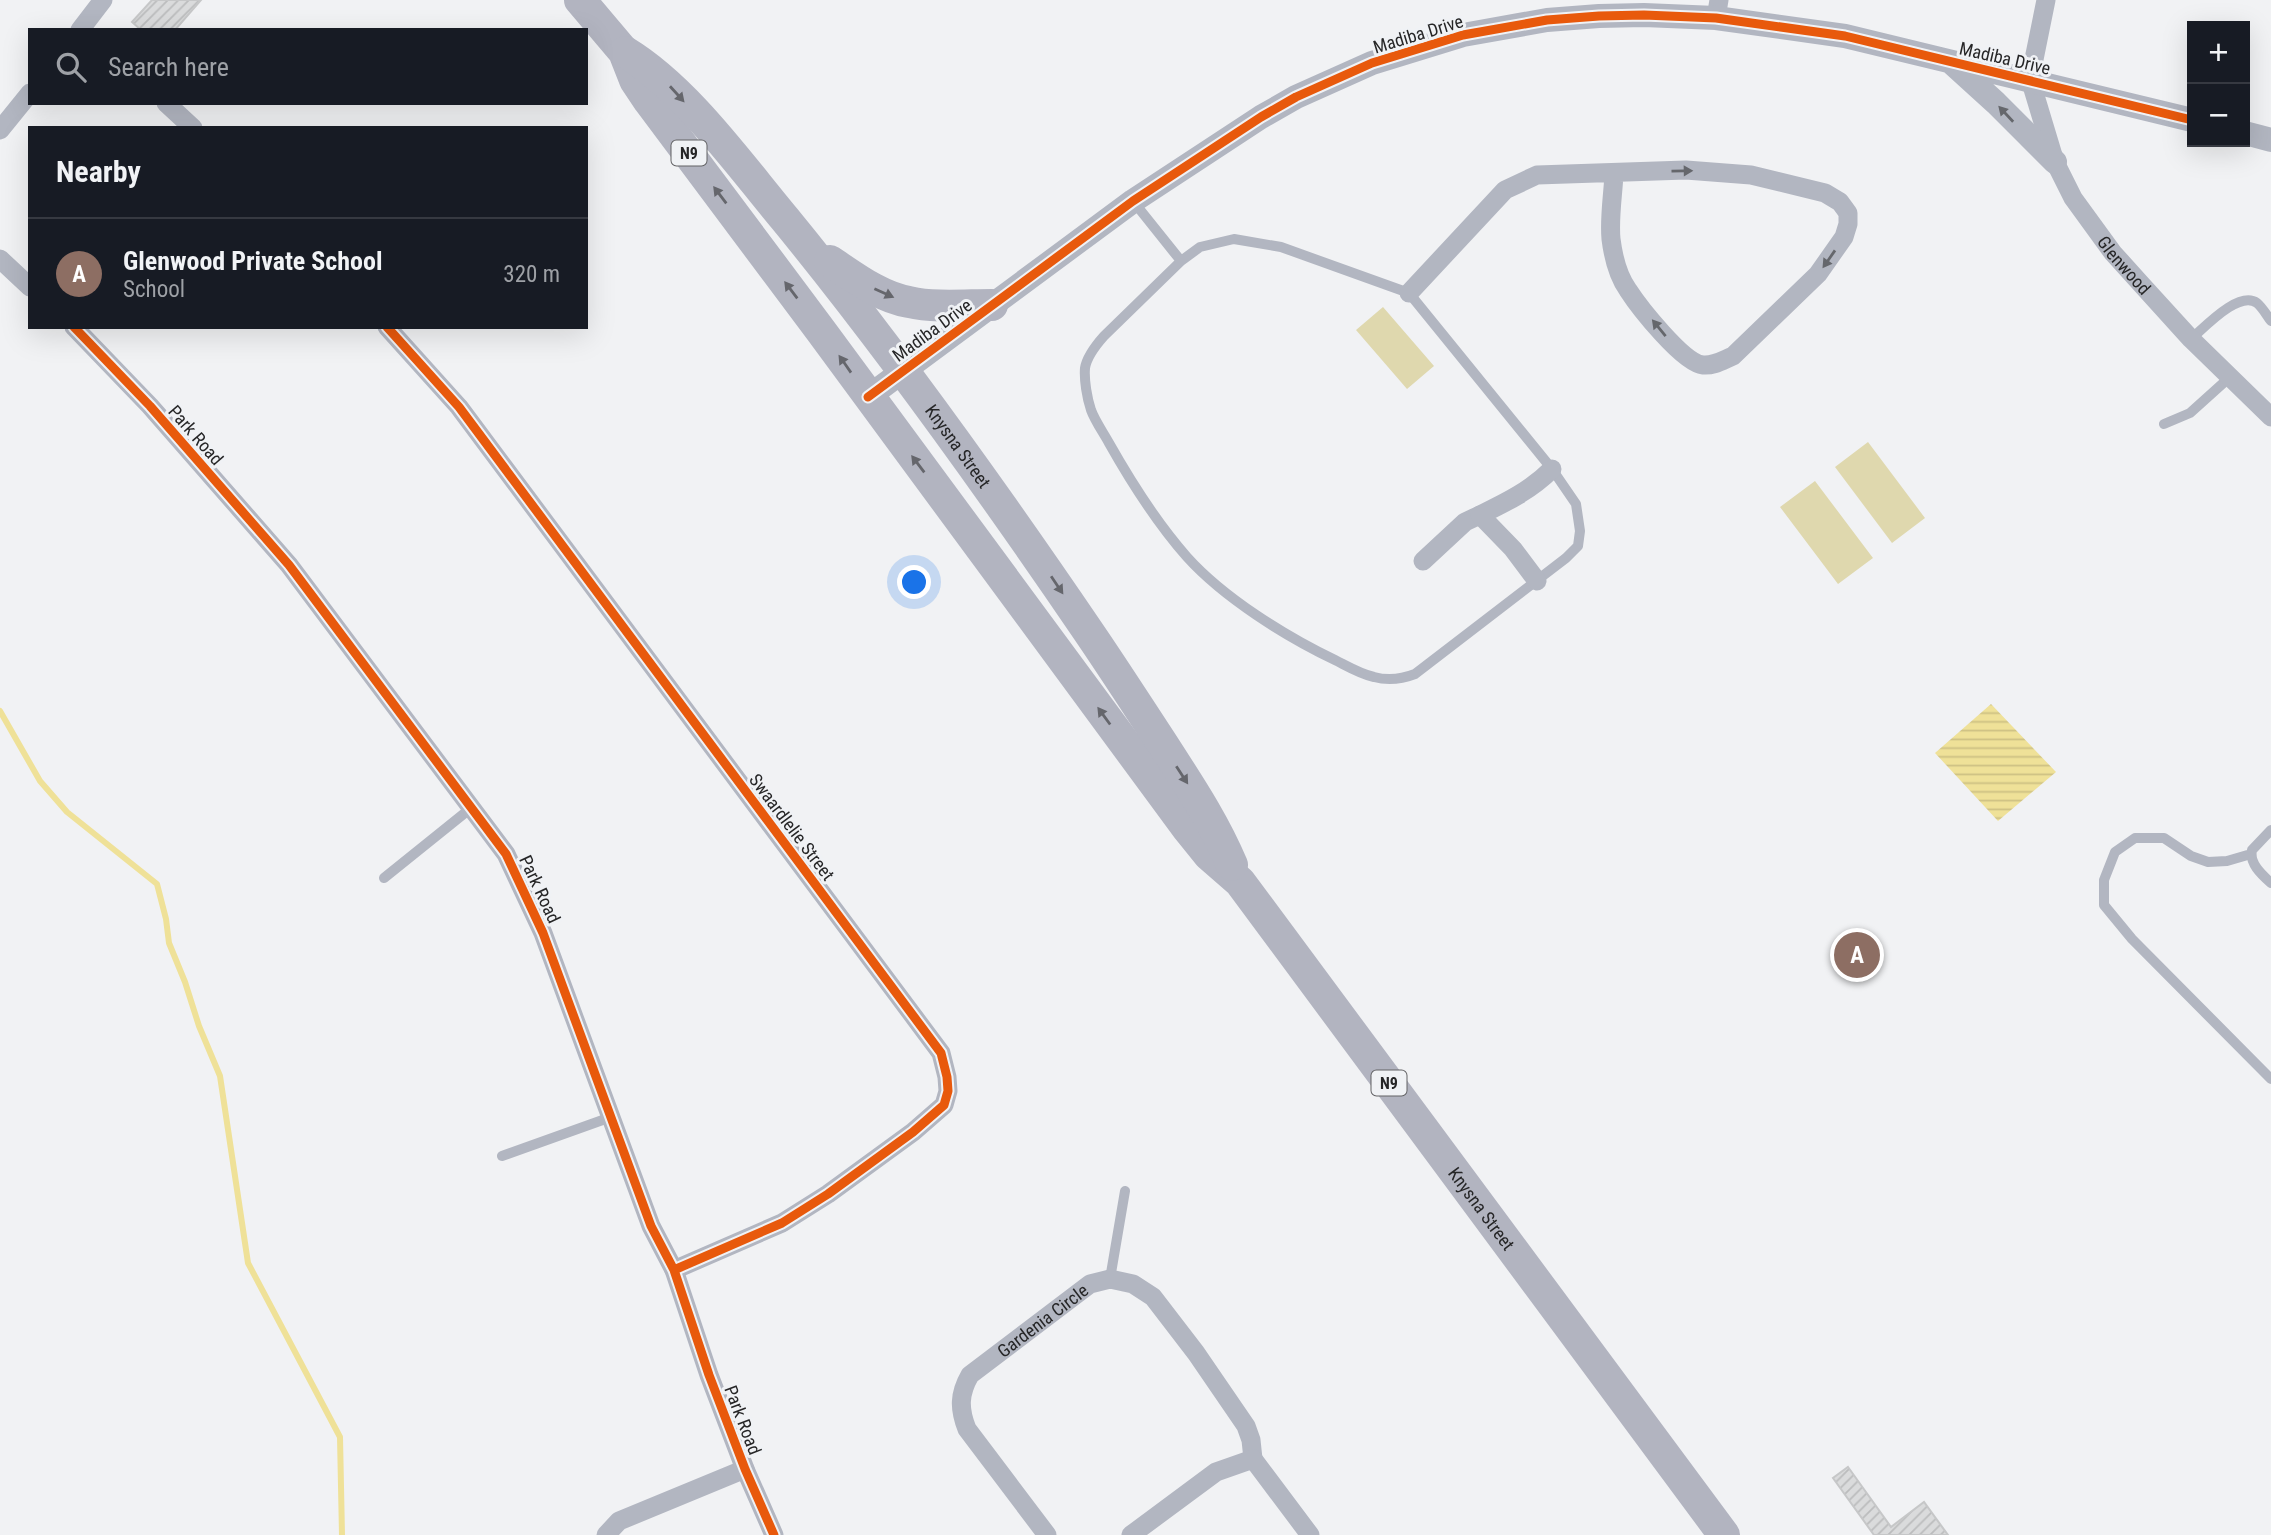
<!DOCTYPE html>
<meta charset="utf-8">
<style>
body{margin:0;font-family:"Roboto Condensed",sans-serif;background:#242831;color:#f1f3f6}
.controls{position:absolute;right:21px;top:21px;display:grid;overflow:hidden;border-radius:0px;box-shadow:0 7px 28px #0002}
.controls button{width:63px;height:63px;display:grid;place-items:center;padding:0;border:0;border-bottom:2px solid #363941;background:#171b24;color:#f1f3f6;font:35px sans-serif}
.you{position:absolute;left:915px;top:583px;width:24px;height:24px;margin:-18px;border:5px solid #fff;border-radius:50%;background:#1a73e8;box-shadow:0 0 0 10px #1a73e833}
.badge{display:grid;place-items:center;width:46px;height:46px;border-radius:50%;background:#0b8043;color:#fff;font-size:23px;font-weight:700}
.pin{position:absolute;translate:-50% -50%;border:4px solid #fff;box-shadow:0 2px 7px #0006}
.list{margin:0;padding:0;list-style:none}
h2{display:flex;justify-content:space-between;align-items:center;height:91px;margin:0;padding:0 28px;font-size:30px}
h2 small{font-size:23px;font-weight:400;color:#9ea1a6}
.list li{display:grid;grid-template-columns:46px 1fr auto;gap:21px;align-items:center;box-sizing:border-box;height:112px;padding:0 28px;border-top:2px solid #363941}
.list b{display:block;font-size:26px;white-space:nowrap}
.list p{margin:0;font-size:23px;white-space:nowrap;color:#9ea1a6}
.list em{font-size:23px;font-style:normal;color:#9ea1a6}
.icon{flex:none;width:38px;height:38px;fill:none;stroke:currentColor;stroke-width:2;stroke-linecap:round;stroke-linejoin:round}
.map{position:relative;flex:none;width:2271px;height:1535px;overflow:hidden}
.search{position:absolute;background:#171b24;box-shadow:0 7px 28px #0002;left:28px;top:28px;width:560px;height:77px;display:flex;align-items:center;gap:18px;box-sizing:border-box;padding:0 24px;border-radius:0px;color:#9ea1a6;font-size:26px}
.panel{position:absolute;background:#171b24;box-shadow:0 7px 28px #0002;left:28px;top:126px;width:560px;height:203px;border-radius:0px}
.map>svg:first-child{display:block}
.garden{fill:#dfd8ae}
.water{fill:url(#water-rules)}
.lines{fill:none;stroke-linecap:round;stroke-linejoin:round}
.stream{stroke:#efe198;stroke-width:6}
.building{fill:url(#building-hatch);stroke:#c6c7c8;stroke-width:2}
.service{stroke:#b2b6c1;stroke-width:10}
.minor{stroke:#b2b6c1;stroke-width:19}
.tertiary{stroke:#b2b6c1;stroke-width:24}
.trunk{stroke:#b2b4c0;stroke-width:32}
.cycleway-casing{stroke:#f0f2f5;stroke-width:13}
.cycleway{stroke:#e8590c;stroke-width:9}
.oneway{fill:#65666c}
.oneway2{fill:#65676c}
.labels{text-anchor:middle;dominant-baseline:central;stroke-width:6;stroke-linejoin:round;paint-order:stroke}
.shield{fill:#f0f2f5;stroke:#636365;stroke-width:2}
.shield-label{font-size:16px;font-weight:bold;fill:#262627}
.street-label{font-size:18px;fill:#262627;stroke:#f0f2f5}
</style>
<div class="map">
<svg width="2271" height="1535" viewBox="0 0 2271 1535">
<defs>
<pattern id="water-rules" width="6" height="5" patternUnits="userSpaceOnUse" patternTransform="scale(1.75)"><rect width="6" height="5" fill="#efe198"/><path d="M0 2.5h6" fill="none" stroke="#cdc183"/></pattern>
<pattern id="building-hatch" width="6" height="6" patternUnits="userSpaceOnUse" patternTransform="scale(1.75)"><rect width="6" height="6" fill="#dadbdc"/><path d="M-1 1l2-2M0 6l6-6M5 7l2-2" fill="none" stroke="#bbbcbd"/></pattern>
</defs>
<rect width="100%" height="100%" fill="#f1f2f4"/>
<path class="garden" d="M1383,307l51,59 -27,23 -51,-59z
M1868,442l57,76 -33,25 -57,-76z
M1815,481l58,77 -35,26 -58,-77z"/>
<path class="water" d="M1991,704l65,68 -58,49 -63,-68z"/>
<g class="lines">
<path class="stream" d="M0,711l40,70 27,31 90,72 9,35 3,24 16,39 14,44 21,50 28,187 92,174 2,98"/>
</g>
<path class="building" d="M152,0h49l-26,30h-34l-9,-8z
M1848,1467l43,60 33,-25 24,33h-74l-41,-57z"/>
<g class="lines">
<path class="service" d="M1133,201l48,60
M1234,239l47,8 128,46 143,176 24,35 4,27 -2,15 -12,12 -151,116c-13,5 -26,7 -41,3 -14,-3 -27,-11 -39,-17 -50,-24 -111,-62 -148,-103 -30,-34 -56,-75 -78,-114 -6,-11 -14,-22 -18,-33 -4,-12 -7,-30 -6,-42 2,-12 11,-23 19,-32l77,-75 19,-14z
M2191,339c14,-12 48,-49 66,-36 6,5 10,13 14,18
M2164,424l26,-11 40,-36
M2271,830l-19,20c-3,13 9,24 19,33
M2251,854l-24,7 -19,1 -17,-6 -27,-18h-29l-20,14 -11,28v25l28,34 139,140
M384,878l87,-70
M502,1156l109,-39
M1110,1279l15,-88"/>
<g class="minor">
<path id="s1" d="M2046,0l-16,79 25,83 18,36 40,55 28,31 50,55 80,78"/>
<path d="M1716,18l3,-18"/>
<path d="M80,30l23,-30"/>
<path d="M166,103l27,25"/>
<path d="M0,130l30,-37"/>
<path d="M0,259l30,28"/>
<path d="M1409,293l96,-103 32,-15 149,-5 65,5 74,18 15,9 8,11v11l-4,13 -26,37 -85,82c-10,4 -19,10 -30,9 -20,-2 -64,-58 -75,-75 -10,-14 -15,-35 -17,-51 -2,-21 2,-44 3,-65"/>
<path d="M74,327l76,79 139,159 217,289 37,79 108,293 23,44 35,105 36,94 29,66"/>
<path d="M387,327l72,80 482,646 6,24 1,14 -4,14 -31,27 -85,62 -46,29 -108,47"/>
<path d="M1423,561l42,-39 15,-7"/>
<path d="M1537,581l-24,-32 -33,-34c27,-13 51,-25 72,-46"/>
<path d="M606,1535l13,-14 126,-52"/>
<path id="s2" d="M1047,1535l-80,-106c-8,-20 -8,-35 3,-54l120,-91 20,-5 23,5 20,13 43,56 50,73 5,14 2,19"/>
<path d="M1131,1535l85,-63 37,-13 57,76"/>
</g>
<path class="tertiary" d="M1952,63l44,40 59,59
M2245,133l26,7
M868,397l265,-196 128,-84 35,-20 76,-34 91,-28 84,-15 52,-4 45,-1 72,3 129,18 347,84"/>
<g class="trunk">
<path id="s3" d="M580,0l44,52 11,28 14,21 172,230 367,498 21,26 31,27 484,653"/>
<path id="s4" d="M625,52c61,37 114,112 160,167 108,132 207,271 303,412 26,38 51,77 76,115 25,39 50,76 68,119"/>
<path d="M830,261c24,16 50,36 79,41 26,6 56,3 83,3"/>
</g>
<defs>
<path id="cycleway" d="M74,327l76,79 139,159 217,289 37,79 108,293 23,44 35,105 36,94 29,66
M387,327l72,80 482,646 6,24 1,14 -4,14 -31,27 -85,62 -46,29 -108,47
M868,397l265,-196 128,-84 35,-20 76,-34 91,-28 84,-15 52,-4 45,-1 72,3 129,18 347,84"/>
</defs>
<use href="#cycleway" class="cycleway-casing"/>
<use href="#cycleway" class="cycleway"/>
</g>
<defs><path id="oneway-solid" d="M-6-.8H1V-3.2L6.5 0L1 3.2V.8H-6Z" transform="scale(1.75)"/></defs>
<g class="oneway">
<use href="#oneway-solid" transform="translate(677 94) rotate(48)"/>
<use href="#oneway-solid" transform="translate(720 195) rotate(-127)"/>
<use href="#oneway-solid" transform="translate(791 290) rotate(-127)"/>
<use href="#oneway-solid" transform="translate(884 293) rotate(24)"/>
<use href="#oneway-solid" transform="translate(845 364) rotate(-125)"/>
<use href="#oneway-solid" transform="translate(918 464) rotate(-127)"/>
<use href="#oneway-solid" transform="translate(1057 585) rotate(56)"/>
<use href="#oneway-solid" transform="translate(1104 716) rotate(-126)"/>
<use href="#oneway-solid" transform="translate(1182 775) rotate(57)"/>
</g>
<g class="oneway2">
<use href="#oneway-solid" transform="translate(2006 114) rotate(-133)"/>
<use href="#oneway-solid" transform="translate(1682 171) rotate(-1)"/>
<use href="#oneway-solid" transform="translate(1829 259) rotate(125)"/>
<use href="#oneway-solid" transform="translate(1659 328) rotate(-129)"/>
</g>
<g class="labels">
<g class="shield">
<rect x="671.5" y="140.5" width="35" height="25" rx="5"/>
<rect x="1371.5" y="1070.5" width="35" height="25" rx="5"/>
</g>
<g class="shield-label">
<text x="689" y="153">N9</text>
<text x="1389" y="1083">N9</text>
</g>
<g class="street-label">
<text transform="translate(1418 34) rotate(-17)">Madiba Drive</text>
<text transform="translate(2005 58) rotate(13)">Madiba Drive</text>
<text stroke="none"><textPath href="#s1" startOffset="292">Glenwood</textPath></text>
<text transform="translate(932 330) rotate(-36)">Madiba Drive</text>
<text transform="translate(196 435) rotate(49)">Park Road</text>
<text stroke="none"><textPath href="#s4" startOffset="518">Knysna Street</textPath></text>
<text transform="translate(792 827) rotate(53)">Swaardlelie Street</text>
<text transform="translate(540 889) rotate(65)">Park Road</text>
<text stroke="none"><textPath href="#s3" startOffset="1510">Knysna Street</textPath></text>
<text stroke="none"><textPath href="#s2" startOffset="280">Gardenia Circle</textPath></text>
<text transform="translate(743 1420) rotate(69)">Park Road</text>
</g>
</g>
</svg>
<div class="controls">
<button>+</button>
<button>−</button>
</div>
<div class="you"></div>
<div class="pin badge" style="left:1857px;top:955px;background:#8d6e63">A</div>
<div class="search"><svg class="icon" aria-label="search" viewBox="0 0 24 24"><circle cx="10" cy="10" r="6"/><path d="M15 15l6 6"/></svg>Search here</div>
<section class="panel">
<h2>Nearby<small></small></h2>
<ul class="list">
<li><span class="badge" style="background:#8d6e63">A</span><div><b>Glenwood Private School</b><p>School</p></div><em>320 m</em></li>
</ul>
</section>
</div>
